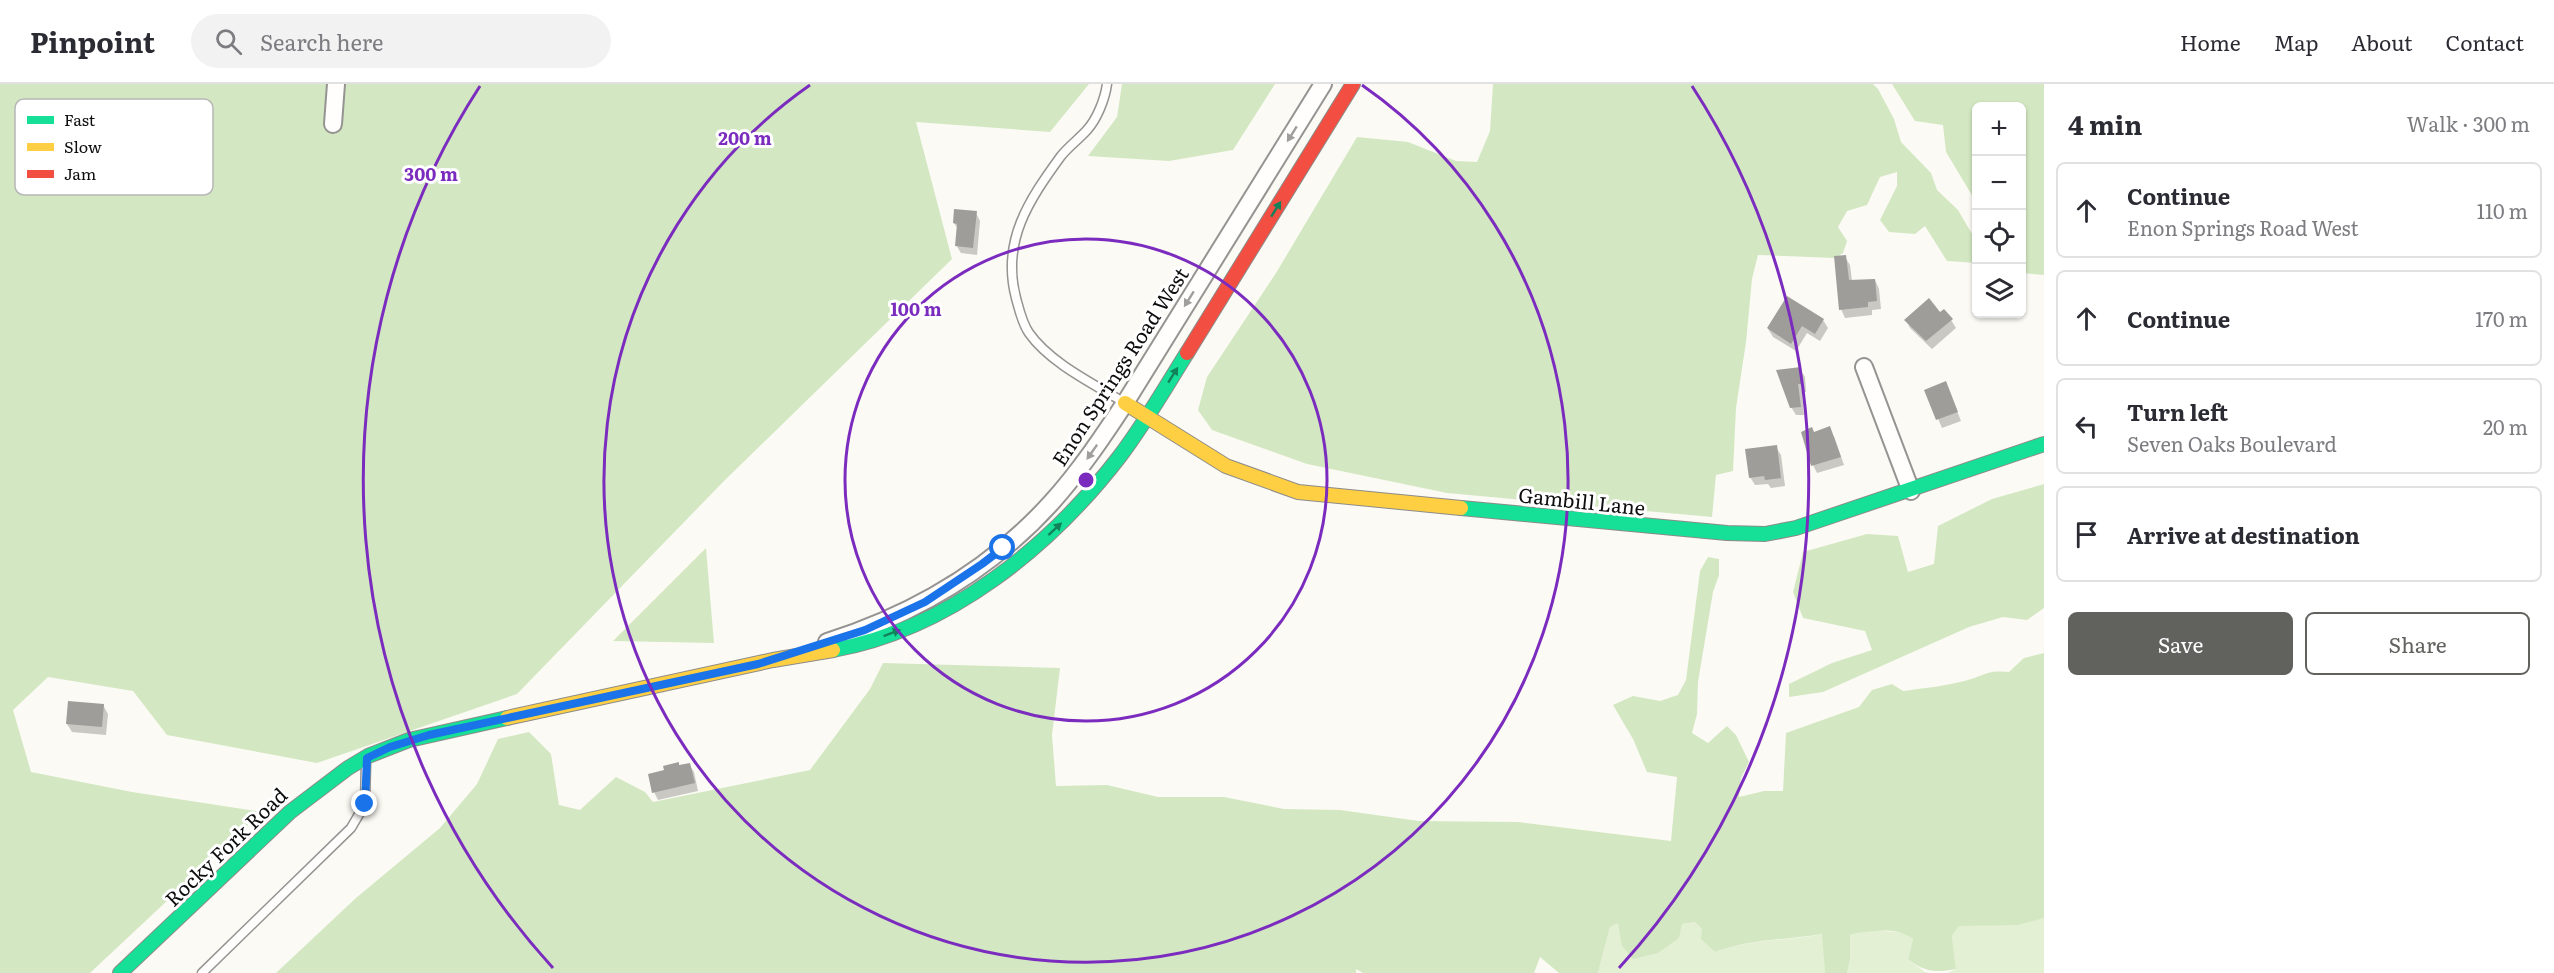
<!DOCTYPE html>
<meta charset="utf-8">
<style>
body{margin:0;font-family:Literata,serif;background:#f2f2f3;color:#2b2b33}
.controls{position:absolute;right:18px;top:18px;display:grid;overflow:hidden;border-radius:9px;box-shadow:0 2px 4px #0004}
.controls button{width:54px;height:54px;display:grid;place-items:center;padding:0;border:0;border-bottom:2px solid #e1e1e2;background:#fff;color:#2b2b33;font:30px sans-serif}
.stop{position:absolute;width:18px;height:18px;margin:-14px;border:4px solid #1a73e8;border-radius:50%;background:#fff}
.stop.end{background:#1a73e8;border-color:#fff;box-shadow:0 2px 6px #0008}
.list{margin:0;padding:0;list-style:none}
h2{display:flex;justify-content:space-between;align-items:center;height:78px;margin:0;padding:0 24px;font-size:26px}
h2 small{font-size:20px;font-weight:400;color:#7c7c81}
.list li{display:grid;grid-template-columns:39px 1fr auto;gap:18px;align-items:center;box-sizing:border-box;height:96px;margin:0 12px 12px;padding:0 12px;border:2px solid #e1e1e2;border-radius:9px}
.list b{display:block;font-size:22px;white-space:nowrap}
.list p{margin:0;font-size:20px;white-space:nowrap;color:#7c7c81}
.list em{font-size:20px;font-style:normal;color:#7c7c81}
.actions{display:flex;gap:12px;padding:18px 24px}
.actions a{flex:1;padding:14px 0;border:2px solid #61615e;border-radius:9px;text-align:center;font-size:21px;color:#61615e}
.actions .main{background:#61615e;color:#fff}
.icon{flex:none;width:33px;height:33px;fill:none;stroke:currentColor;stroke-width:2;stroke-linecap:round;stroke-linejoin:round}
.map{position:relative;flex:none;width:2044px;height:889px;overflow:hidden}
header{display:flex;align-items:center;gap:36px;box-sizing:border-box;height:84px;padding:0 30px;background:#fff;border-bottom:2px solid #e1e1e2}
header strong{font-size:28px}
nav{display:flex;gap:33px;margin-inline-start:auto;font-size:21px}
.search{width:420px;height:54px;background:#f2f2f3;display:flex;align-items:center;gap:15px;box-sizing:border-box;padding:0 21px;border-radius:33px;color:#7c7c81;font-size:22px}
main{display:flex}
aside{flex:1;background:#fff}
.map>svg:first-child{display:block}
.green{fill:#e3f0d4}
.forest{fill:#d3e8c2}
.shadow{fill:#0003}
.building{fill:#9f9d99}
.lines{fill:none;stroke-linecap:round;stroke-linejoin:round}
.lane-casing{stroke:#959492;stroke-width:11}
.street-casing{stroke:#959492;stroke-width:20}
.fast-casing{stroke:#8c8b88;stroke-width:16}
.slow-casing{stroke:#8c8b88;stroke-width:16}
.jam-casing{stroke:#8c8b88;stroke-width:16}
.lane{stroke:#fffefd;stroke-width:8}
.street{stroke:#fffefd;stroke-width:16}
.fast{stroke:#16e098;stroke-width:14}
.slow{stroke:#ffcf43;stroke-width:14}
.jam{stroke:#f24e42;stroke-width:14}
.oneway{fill:#9f9e9d}
.oneway2{fill:#12825a}
.route{stroke:#1a73e8;stroke-width:8}
.ring{fill:none;stroke:#7b2cbf;stroke-width:3}
.labels{text-anchor:middle;dominant-baseline:central;stroke-width:6;stroke-linejoin:round;paint-order:stroke}
.street-label{font-size:20px;fill:#0e0e0e;stroke:#fff}
.key{fill:#fff;stroke:#b7b7b7;stroke-width:1.5}
.key-label{font-size:16px;fill:#0e0e0e}
.centre{fill:#7b2cbf;stroke:#fff;stroke-width:3}
.ring-label{font-size:18px;text-anchor:middle;font-weight:bold;fill:#7b2cbf;stroke:#fff;stroke-width:6;stroke-linejoin:round;paint-order:stroke}
</style>
<header>
<strong>Pinpoint</strong>
<div class="search"><svg class="icon" aria-label="search" viewBox="0 0 24 24"><circle cx="10" cy="10" r="6"/><path d="M15 15l6 6"/></svg>Search here</div>
<nav><a>Home</a><a>Map</a><a>About</a><a>Contact</a></nav>
</header>
<main>
<div class="map">
<svg width="2044" height="889" viewBox="0 0 2044 889">
<rect width="100%" height="100%" fill="#fcfaf4"/>
<path class="green" d="M2044,834v55h-96l8,-4 -4,-33 7,-10z
M1619,838l63,2 13,-2 7,7 13,23c35,-13 71,-11 108,-18l2,39h-227l12,-46z
M1876,846l29,3 8,6 -5,20 17,13 5,1h-83l3,-13v-25z"/>
<path class="forest" d="M0,0h1089l-39,48 -134,-10 36,137 -228,222 -207,213 -200,69 -150,-28 -34,-44 -85,-14 -35,33 18,62 101,20 130,20 -172,161h-90z
M1122,0h153l-42,66 -64,11 -81,-5 29,-39z
M1493,0h380l5,5 16,30 7,23 30,31 6,17 21,20 18,31v22l-29,-2 -22,-35 -10,8 -26,-2 -9,-12 17,-34v-14l-17,5 -13,28 -20,6 -9,16 9,14 -4,12 -8,5 -77,-3 -6,24 -6,63 -10,66 -3,63 -17,4 -4,42 -265,-24 -140,-29 -95,-34 -14,-20 9,-33 69,-104 81,-136 51,5 48,19 21,1 13,-31z
M1892,0h152v191l-22,-2v-167h-46v96l-30,-50 -3,-27 -28,-4z
M2044,400v124l-17,12 -24,-3 -34,10 -146,65 -34,5v-13l43,-21 40,-13 -7,-19 -62,-13 -10,-26 10,-40 64,-18 31,2 10,36 26,-8 4,-38 54,-27z
M706,464l8,95 -101,-2z
M1708,473l11,2v16l-6,17 -15,90 -1,32 -5,19 16,10 19,-17 9,9 13,27 -8,16 -2,19 25,-6h19l3,-58 73,-26 13,-17 20,-6 11,7c22,-3 44,-5 65,-11 20,-6 19,-10 41,-8l15,-14 20,-5v265l-26,7 -59,1 -7,10 4,33c-20,4 -32,3 -48,-10l5,-20c-17,-13 -43,-8 -63,-4v25l-3,13h-22l-3,-39c-36,6 -72,5 -107,18l-14,-13 1,-10 -7,-7 -13,2 -3,14 -21,15 -25,6 -11,-13 -4,-23 -8,4 -12,46h-39l-19,-16 -6,16h-171l-7,-4v4h-1080l80,-75 84,-70 37,-44 21,-45 31,-7 22,22 8,51 21,5 36,-33 29,15 8,10 157,-32 60,-81 13,-26 177,5 -8,67 4,51 51,-1 51,12h66l60,12 56,1 79,11 99,1 153,19 6,-64 -30,-5 -14,-33 -20,-34 20,-9 27,5 18,-6 8,-15 14,-109z"/>
<path class="shadow" d="M976,129l4,8 -3,34 -16,-2 -5,-8 2,-16 -4,-6z
M1845,173l5,8 2,16 23,-1 4,9 2,20 -9,1v5l-27,3 -4,-9z
M1788,214l35,22 5,8 -8,13 -13,-8 -11,18 -23,-14 -5,-8z
M1940,230l11,6 5,8 -24,21 -22,-21 -4,-8z
M1800,285l5,8 1,15h-4l2,23h-8l-5,-8z
M1946,299l15,38 -19,7 -16,-38z
M1814,349l20,3 10,29 -27,8 -4,-8z
M1776,363l5,8 4,31 -14,2 -3,-4 -13,1 -5,-8z
M103,621l5,9 -2,21 -34,-3 -5,-8z
M689,680l5,8 4,19 -40,9 -4,-8z"/>
<path class="building" d="M954,125l23,2 -4,37 -18,-2 2,-22 -4,-1z
M1846,171l3,25 26,-1 2,22 -9,1v5l-29,3 -5,-54z
M1787,212l37,23 -9,15 -13,-8 -11,18 -24,-16z
M1929,214l11,14 4,-3 9,10 -27,22 -22,-21z
M1801,283l1,17h-4l3,23 -11,1 -14,-38z
M1946,297l12,31 -22,8 -12,-30z
M1830,342l11,31 -30,9 -10,-34 11,-5 2,5z
M1777,361l4,33 -16,2 -1,-4 -15,2 -4,-29z
M68,617l36,3 -2,23 -36,-3z
M679,678v3l11,-2 5,20 -43,10 -4,-19 16,-4 -1,-4z"/>
<g class="lines">
<defs>
<path id="lane" d="M1107,0c-2,15 -10,35 -20,46 -8,9 -18,16 -26,26 -32,44 -60,85 -45,142 3,11 6,25 13,35 21,30 65,51 96,70
M202,889l149,-145 14,-24 1,-42"/>
<path id="street" d="M333,40l3,-40
M1864,283l47,124
M827,558c85,-27 163,-72 224,-139 28,-31 51,-65 74,-100l198,-319"/>
<path id="fast" d="M1461,424l266,25 38,1 31,-6 248,-84
M833,566c116,-21 217,-103 287,-194 25,-33 45,-68 67,-103
M120,889l170,-161 58,-44 20,-12 41,-16 98,-22"/>
<path id="slow" d="M1125,319l101,63 72,26 163,16
M507,634l266,-58 60,-10"/>
<path id="jam" d="M1187,269l166,-269"/>
</defs>
<use href="#lane" class="lane-casing"/>
<use href="#street" class="street-casing"/>
<use href="#fast" class="fast-casing"/>
<use href="#slow" class="slow-casing"/>
<use href="#jam" class="jam-casing"/>
<use href="#lane" class="lane"/>
<use href="#street" class="street"/>
<use href="#fast" class="fast"/>
<use href="#slow" class="slow"/>
<use href="#jam" class="jam"/>
</g>
<defs><path id="oneway-solid" d="M-6-.8H1V-3.2L6.5 0L1 3.2V.8H-6Z" transform="scale(1.5)"/></defs>
<g class="oneway">
<use href="#oneway-solid" transform="translate(1292 50) rotate(122)"/>
<use href="#oneway-solid" transform="translate(1189 215) rotate(122)"/>
<use href="#oneway-solid" transform="translate(1092 368) rotate(125)"/>
</g>
<g class="oneway2">
<use href="#oneway-solid" transform="translate(1276 125) rotate(-58)"/>
<use href="#oneway-solid" transform="translate(1173 291) rotate(-58)"/>
<use href="#oneway-solid" transform="translate(1055 445) rotate(-43)"/>
<use href="#oneway-solid" transform="translate(892 549) rotate(-21)"/>
</g>
<g class="lines">
<path class="route" d="M365,720l2,-46 23,-11 39,-12 329,-71 107,-34 60,-28 57,-38 21,-16"/>
</g>
<g class="ring">
<circle cx="1086" cy="396" r="241"/>
<path d="M1362 1A482 482 0 1 1 810 1"/>
<path d="M553 884A723 723 0 0 1 480 2M1692 2A723 723 0 0 1 1619 884"/>
</g>
<g class="labels">
<g class="street-label">
<text transform="translate(1119 282) rotate(-57)">Enon Springs Road West</text>
<text transform="translate(1582 416) rotate(6)">Gambill Lane</text>
<text transform="translate(225 762) rotate(-44)">Rocky Fork Road</text>
</g>
</g>
<rect x="15" y="15" width="198" height="96" rx="9" class="key"/>
<rect x="27" y="32" width="27" height="8" fill="#16e098"/>
<rect x="27" y="59" width="27" height="8" fill="#ffcf43"/>
<rect x="27" y="86" width="27" height="8" fill="#f24e42"/>
<g class="key-label">
<text x="64" y="42">Fast</text>
<text x="64" y="69">Slow</text>
<text x="64" y="96">Jam</text>
</g>
<circle cx="1086" cy="396" r="9" class="centre"/>
<g class="ring-label">
<text x="745" y="61">200 m</text>
<text x="431" y="97">300 m</text>
<text x="916" y="232">100 m</text>
</g>
</svg>
<div class="controls">
<button>+</button>
<button>−</button>
<button><svg class="icon" aria-label="locate" viewBox="0 0 24 24"><circle cx="12" cy="12" r="6"/><path d="M12 2v4M12 18v4M2 12h4M18 12h4"/></svg></button>
<button><svg class="icon" aria-label="layers" viewBox="0 0 24 24"><path d="M12 4l9 5-9 5-9-5zM3 14l9 5 9-5"/></svg></button>
</div>
<div class="stop" style="left:1003px;top:464px"></div>
<div class="stop end" style="left:365px;top:720px"></div>
</div>
<aside>
<h2>4 min<small>Walk · 300 m</small></h2>
<ul class="list">
<li><svg class="icon" aria-label="ahead" viewBox="0 0 24 24"><path d="M12 20V5M6 11l6-6 6 6"/></svg><div><b>Continue</b><p>Enon Springs Road West</p></div><em>110 m</em></li>
<li><svg class="icon" aria-label="ahead" viewBox="0 0 24 24"><path d="M12 20V5M6 11l6-6 6 6"/></svg><div><b>Continue</b></div><em>170 m</em></li>
<li><svg class="icon" aria-label="left" viewBox="0 0 24 24"><path d="M17 20v-9H6M10 6l-5 5 5 5"/></svg><div><b>Turn left</b><p>Seven Oaks Boulevard</p></div><em>20 m</em></li>
<li><svg class="icon" aria-label="arrive" viewBox="0 0 24 24"><path d="M6 21V4h12l-3 4 3 4H6"/></svg><div><b>Arrive at destination</b></div></li>
</ul>
<div class="actions"><a class="main">Save</a><a>Share</a></div>
</aside>
</main>
